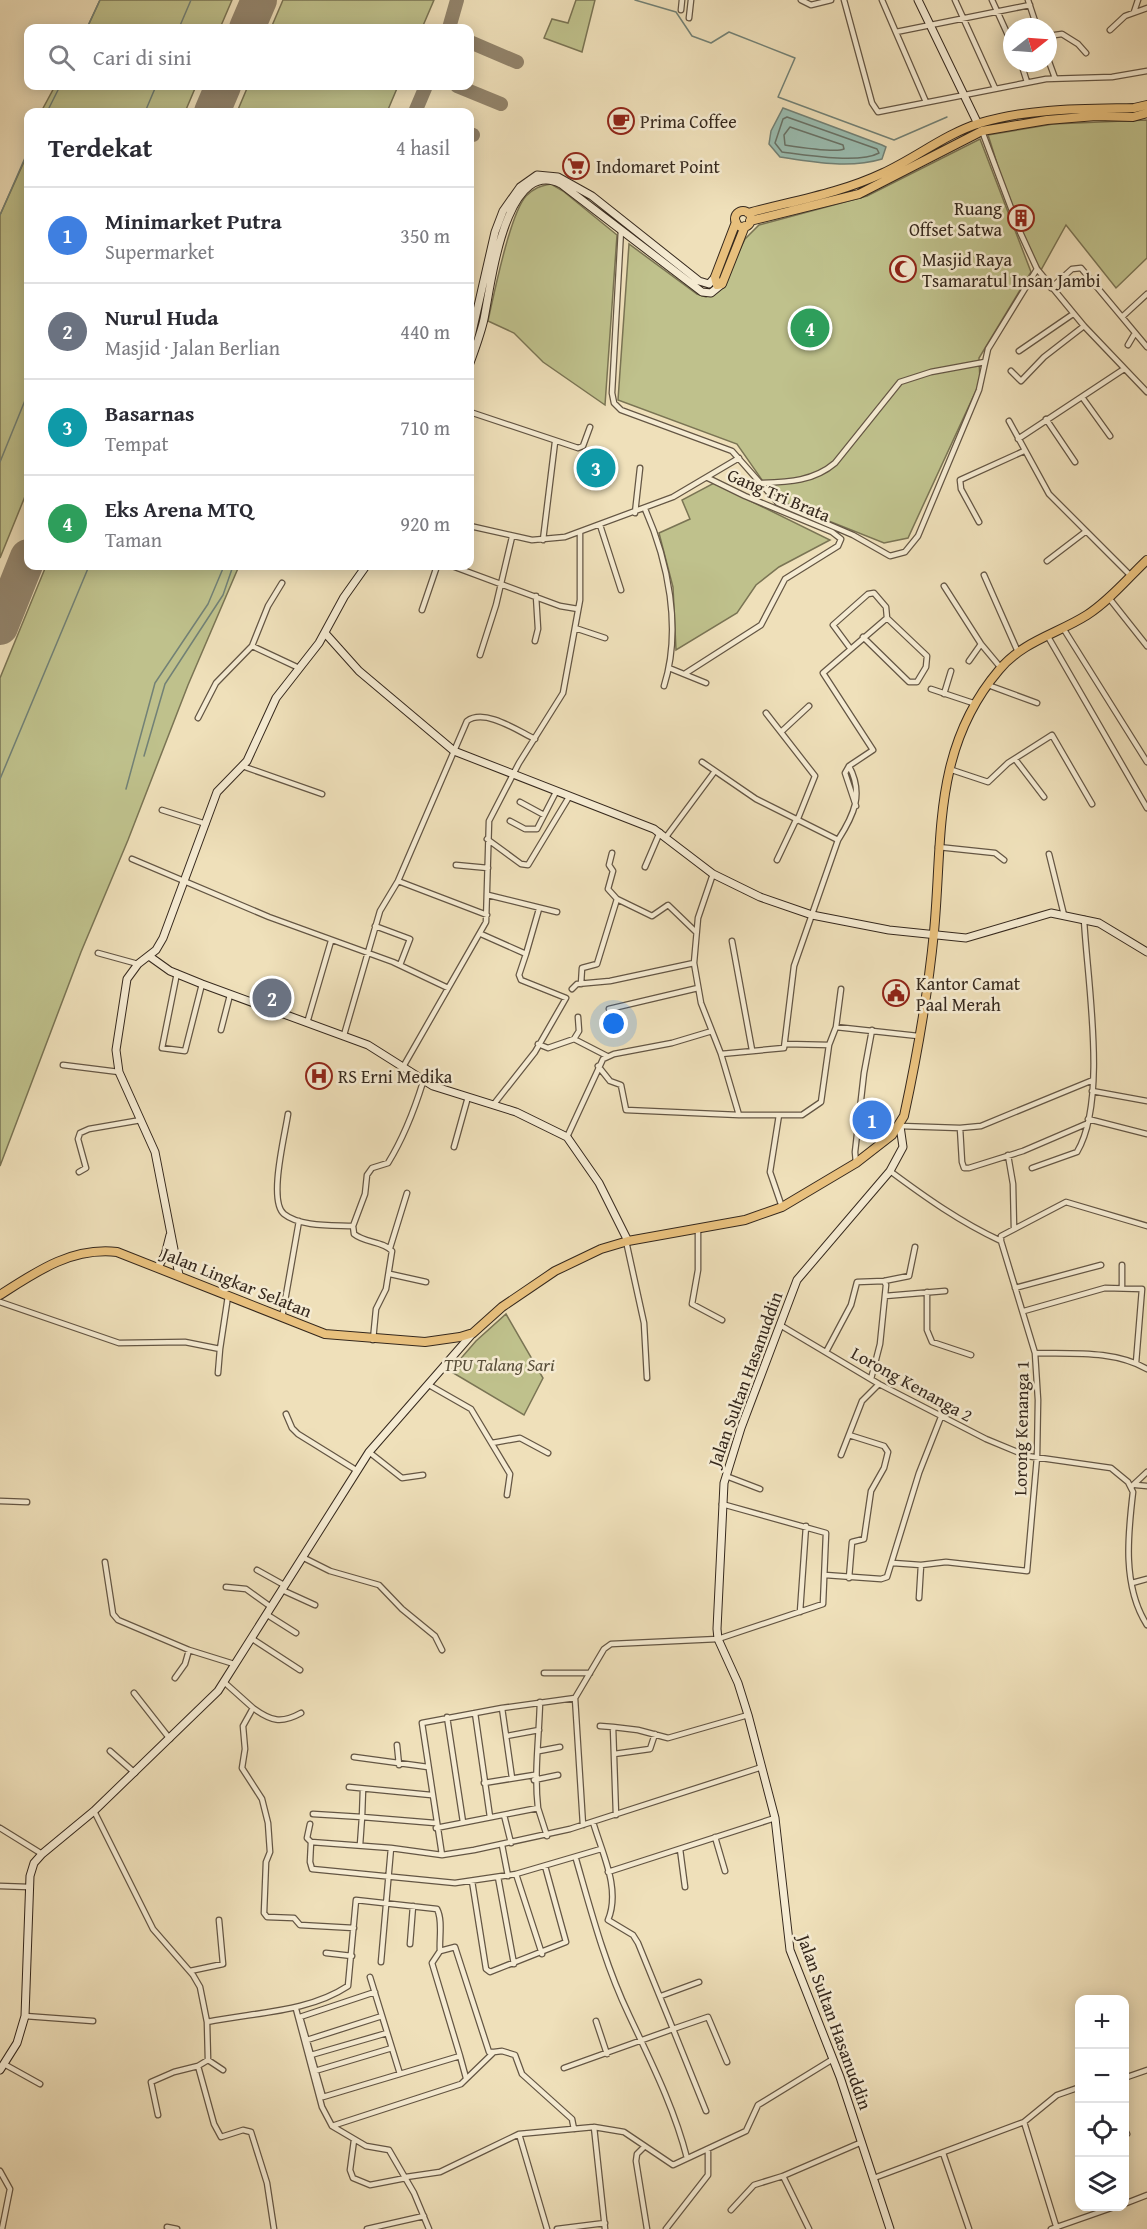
<!DOCTYPE html>
<html lang="id">
<meta charset="utf-8">
<style>
body{margin:0;font-family:"Gentium Book Plus",serif;background:#f2f2f3;color:#2b2b33}
.controls{position:absolute;right:18px;bottom:18px;display:grid;overflow:hidden;border-radius:12px;box-shadow:0 3px 15px #0003}
.controls button{width:54px;height:54px;display:grid;place-items:center;padding:0;border:0;border-bottom:2px solid #e1e1e2;background:#fff;color:#2b2b33;font:30px sans-serif}
.compass{position:absolute;left:1003px;top:18px;width:54px;height:54px;border-radius:50%;background:#fff;box-shadow:0 3px 15px #0003;rotate:73deg}
.you{position:absolute;left:614px;top:1024px;width:21px;height:21px;margin:-15px;border:4px solid #fff;border-radius:50%;background:#1a73e8;box-shadow:0 0 0 9px #1a73e833}
.badge{display:grid;place-items:center;width:39px;height:39px;border-radius:50%;background:#d93025;color:#fff;font-size:20px;font-weight:700}
.pin{position:absolute;translate:-50% -50%;border:3px solid #fff;box-shadow:0 2px 6px #0006}
.list{margin:0;padding:0;list-style:none}
h2{display:flex;justify-content:space-between;align-items:center;height:78px;margin:0;padding:0 24px;font-size:26px}
h2 small{font-size:20px;font-weight:400;color:#7c7c81}
.list li{display:grid;grid-template-columns:39px 1fr auto;gap:18px;align-items:center;box-sizing:border-box;height:96px;padding:0 24px;border-top:2px solid #e1e1e2}
.list b{display:block;font-size:22px;white-space:nowrap}
.list p{margin:0;font-size:20px;white-space:nowrap;color:#7c7c81}
.list em{font-size:20px;font-style:normal;color:#7c7c81}
.icon{flex:none;width:33px;height:33px;fill:none;stroke:currentColor;stroke-width:2;stroke-linecap:round;stroke-linejoin:round}
.map{position:relative;flex:none;width:1147px;height:2229px;overflow:hidden}
.search{position:absolute;background:#fff;box-shadow:0 3px 15px #0003;left:24px;top:24px;width:450px;height:66px;display:flex;align-items:center;gap:15px;box-sizing:border-box;padding:0 21px;border-radius:12px;color:#7c7c81;font-size:22px}
.panel{position:absolute;background:#fff;box-shadow:0 3px 15px #0003;left:24px;top:108px;width:450px;height:462px;border-radius:12px}
.map>svg:first-child{display:block}
.green{fill:#bfc18c;stroke:#7a7454;stroke-width:1.5}
.water{fill:#9abdb1;stroke:#728176;stroke-width:1.5}
.lines{fill:none;stroke-linecap:round;stroke-linejoin:round}
.shore{stroke:#687267;stroke-width:1.5}
.stream{stroke:#728176;stroke-width:1.5}
.taxiway{stroke:#92846c;stroke-width:14}
.runway{stroke:#92846c;stroke-width:36}
.street-casing{stroke:#645644;stroke-width:7}
.secondary-casing{stroke:#35281d;stroke-width:9}
.highway-casing{stroke:#35281d;stroke-width:10}
.street{stroke:#f5ebd2;stroke-width:4.5}
.secondary{stroke:#f5ebd2;stroke-width:7}
.highway{stroke:#e8c07d;stroke-width:8}
.labels{text-anchor:middle;dominant-baseline:central;stroke-width:5;stroke-linejoin:round;paint-order:stroke}
.poi-label{font-size:18px;fill:#35281d;stroke:#f5ebd2;text-anchor:start}
.street-label{font-size:18px;fill:#35281d;stroke:#f5ebd2}
.park-label{font-size:18px;font-style:italic;fill:#584e39;stroke:#f5ebd2}
</style>
<div class="map">
<svg width="1147" height="2229" viewBox="0 0 1147 2229">
<rect width="100%" height="100%" fill="#efe0ba"/>
<filter id="stains"><feTurbulence type="fractalNoise" baseFrequency=".00333" numOctaves="4"/><feColorMatrix values="0 0 0 0 .2 0 0 0 0 .09 0 0 0 0 .02 0 0 0 .5 -.17"/></filter>
<radialGradient id="worn" r=".72"><stop offset=".6" stop-color="#630" stop-opacity="0"/><stop offset="1" stop-color="#630" stop-opacity=".3"/></radialGradient>
<path class="green" d="M100,0h132l-12,28h-133z
M283,0h151l-12,28h-151z
M576,0h19l-13,52 -38,-14 8,-19 16,4z
M55,86h141l-11,26h-144z
M248,86h150l-11,26h-150z
M1147,120v138l-31,30 -50,-63 -25,45c-27,-39 -38,-90 -53,-135l65,-11z
M980,139l51,133 -52,86 1,24 -72,156 -24,5 -108,-43 -39,-56 -119,-44 11,-156 68,50 9,3 15,-8 24,-50 14,-14 108,-29z
M28,153v336l-28,69v-343z
M551,184l12,7 54,44 -12,170 -62,-43 -29,-29 -26,-12c6,-27 22,-107 38,-125 8,-8 14,-10 25,-12z
M714,483l116,57 -51,27 -23,18 -19,28 -61,37 -3,-63 -14,-54 31,-14 -8,-19z
M46,566h193l-51,119 -60,155 -47,112 -81,214v-488z
M506,1314l37,64 -19,37 -74,-44 26,-30z"/>
<path class="water" d="M783,108l99,37 4,2 -4,12c-33,10 -69,3 -102,-2l-11,-13 2,-13z"/>
<g class="lines">
<path class="shore" d="M787,117l90,32 2,4c-20,11 -74,2 -97,-1l-7,-9 8,-24z
M790,127l53,18 1,4c-8,4 -46,-2 -59,-4l-1,-10z"/>
<path class="stream" d="M635,0l41,12 16,24 19,7 18,-11 66,26 -17,39 116,43 53,-23
M87,28l13,-28
M179,28l12,-28
M47,112l13,-26
M145,112l11,-26
M0,215l28,-64
M0,462l28,-69
M144,756l21,-72 58,-89 10,-29
M0,779l89,-213
M126,789l29,-106 53,-79 16,-38"/>
<path class="taxiway" d="M449,28l8,-28
M470,42l47,20
M457,86l44,18
M415,112l11,-26
M470,134l3,1"/>
<path class="runway" d="M247,28l12,-28
M212,112l11,-26
M0,627l28,-70"/>
<defs>
<path id="street" d="M801,0l10,5 20,-5
M844,0l28,103 6,9 168,-33 66,-2 35,-6
M882,0l44,102
M955,0l40,88
M992,0l20,44
M1028,0l9,27
M681,10l1,-10
M1134,12l4,-12
M689,18l2,-18
M1110,30l15,-14 22,-8
M896,32l134,-27
M1048,36l14,-2 16,10 8,9
M1048,59l7,19
M1021,63l6,19
M982,131l38,101 17,37 47,57 63,66
M621,230l-9,163 2,10 7,7 111,41 46,52 75,32 37,21 15,-4 13,-16 61,-146 9,-41 49,-80
M1051,288l21,-19 9,-1 66,79
M1122,317l25,-23
M1128,345l7,-12
M1019,351l54,-37
M1011,371l10,10 23,-24 40,-31
M1082,397l28,39
M470,412l108,36 5,-2 7,-19
M1046,419l29,43
M1009,421l40,73 82,82
M1018,439l106,-70
M762,483c27,-1 52,-2 73,-20l65,-81 31,-10 54,-10
M645,509c23,52 37,120 19,177
M635,513l5,-45
M979,522l-18,-33 -1,-9 64,-29
M600,525l21,65
M470,526l62,14 33,-3 108,-40 66,-39
M543,540l12,-98
M1047,561l38,-29
M452,566l108,40 18,3
M984,575l34,77
M944,586l37,58 20,24
M1109,598l38,48
M422,610l15,-44
M575,628l30,10
M1063,628l84,134
M1047,635l100,173
M863,637l46,45h8l9,-15 1,-11 -40,-38
M535,641l3,-12 -2,-33
M252,646l47,22
M480,655l16,-50 16,-68
M969,661l12,-17
M669,668l37,15
M686,673l75,-48 24,-46 53,-33 3,-7 -9,-7 -87,-36 -37,-18
M988,685l49,18
M931,689l45,15
M944,694l7,-23
M766,713l49,63 -18,45
M198,718l18,-35 36,-37 16,-40 14,-23
M781,732l28,-26
M1015,759l29,38
M702,762l54,37 82,41 -44,126 -10,82 -63,6
M242,766l80,28
M849,766l-4,7 11,33
M949,769l39,13 20,-19 44,-28 40,69
M520,802l24,13
M162,810l44,14
M510,821l15,8h12l19,-37
M666,837l49,-66
M487,839l34,25 7,1 41,-68
M838,840c16,-25 26,-46 11,-74l24,-16 -50,-77 64,-55 -1,-11 -12,-14 -6,1 -35,31 17,23
M938,847l57,6 9,7
M612,853l-3,12 4,6 -5,18 9,10
M1049,854l15,61
M132,859l137,58 124,45 55,26
M777,860l19,-40
M456,865l32,3
M645,867l15,-35
M713,874l-15,44 -4,45 7,40 20,51 18,61h63l19,-13 8,-57 7,-18 82,9
M398,881l89,34
M488,895l69,17
M375,926l35,13 -10,26
M481,934l45,20 -7,21 2,5 45,18 -31,54 -41,52
M732,941l20,109
M98,953l40,11
M526,954l13,-45
M177,973l-15,75 23,3 17,-67
M581,984l1,-16 15,-4 20,-65 35,17 16,-11 28,27
M572,989l5,-5 33,-3 84,-18
M609,1009l89,-21
M307,1023l24,-82
M836,1027l5,-38
M221,1030l9,-35
M344,1035l36,-124 18,-30 69,-160c18,-13 51,10 68,18
M574,1039l5,-8 -1,-14
M538,1044l10,4 26,-9 33,17
M786,1044l43,1
M63,1065l56,7
M598,1066l12,15 11,4 5,25 113,5
M403,1067l83,-145 3,-101 30,-58 44,-70 17,-93v-67
M1092,1091l55,10
M288,1114c-3,21 -20,87 -4,100 16,13 49,11 69,12
M779,1115l-9,57 12,35
M1088,1119l59,15
M900,1126l60,2 21,-2 112,-46
M960,1128l2,34 2,6h5l54,-17 63,-27
M567,1137l36,-78 11,-5 58,-11 40,-12
M454,1147l14,-50
M1008,1155l5,29 1,45
M856,1163l-1,-11 9,-79 8,-43
M1032,1168l45,-16c31,-52 10,-172 7,-233
M890,1171c35,26 70,51 111,70l34,112 3,47 -1,57 -10,114 -81,-9 -25,3 -28,-2
M79,1172l7,-4 -8,-29 2,-6 9,-4 52,-9
M698,1229v41l-6,34 30,16
M626,1241l18,82 3,55
M1001,1241v-5l65,-34 81,24
M390,1248l17,-55
M390,1274l36,8
M1122,1286v-21
M1015,1288l86,-23
M927,1292v38l5,12 39,13
M885,1296l60,-5
M0,1302l119,41 66,-1 35,7 8,-53
M1024,1311l81,-23 37,1 -6,74
M282,1318l17,-97
M780,1325l99,59 107,55 41,17 84,12 17,14 5,10c-5,42 -11,94 14,133
M373,1340l3,-31 10,-20 6,-38c-9,-10 -27,-8 -38,-17l-1,-8 12,-32 2,-19 5,-7 16,-5c16,-26 26,-52 35,-81
M826,1352l25,-47 6,-23 27,-1 25,-5 6,-29
M1035,1353c37,1 79,-3 112,16
M218,1373l2,-24
M871,1379l9,-35 6,-59 -2,-4
M429,1385l42,24 39,65 -3,21
M286,1414l6,14 6,6 58,36
M492,1443l28,-5 28,15
M369,1452l33,26 21,-3
M841,1455l21,-54 17,-17
M726,1476l34,13
M1136,1485l11,1
M1131,1487l16,-15
M0,1501l27,1
M302,1557l28,14 49,14 23,24 33,27 7,14
M105,1562l8,52 5,6 71,30 45,14
M257,1570l27,15
M825,1575l56,4 6,-2 32,-104 22,-56
M849,1578l3,-36 12,-3 7,-48 13,-23 4,-16 -4,-6 -35,-11
M1132,1583l15,-4
M226,1587l20,2 25,18
M282,1590l33,15
M919,1598l2,-33
M800,1612l6,-86
M266,1614l30,19
M251,1638l49,32
M544,1673h46
M175,1678l10,-14 4,-14
M224,1682l29,26 -10,18 2,23 -3,19 20,31 6,24 2,29 -4,10 -2,51 3,4 27,1 6,7 54,3
M134,1693l36,46
M575,1698l8,127
M253,1708c18,13 28,16 48,5
M502,1708l10,70
M475,1713l15,104
M447,1717l16,105
M600,1726l13,1
M507,1736l32,-6
M397,1745l2,20
M110,1751l25,22
M539,1751l21,-4
M614,1754l36,-5 5,-15
M354,1757l74,10
M534,1780l24,-5
M484,1783l50,-8
M349,1787l82,8
M538,1808c-4,-35 1,-70 2,-106
M94,1811l59,118 40,46 7,12 7,35 1,38 -10,6 16,58 7,13 22,-7 8,2 16,51 7,46
M313,1814l49,3 1,-28
M504,1815l7,28
M616,1815l-3,-88 25,3 30,8 80,-23
M310,1824l-3,14 4,4
M0,1828l42,26
M436,1828l102,-20 9,28
M715,1837l10,34
M360,1845l2,-28 73,6
M502,1845l6,31
M601,1849l-85,25 -61,9 -143,-14 -2,-7 1,-20 80,6 51,7 32,-5 96,-21 192,-62
M680,1849l5,38
M442,1855l-20,-132 80,-15 73,-10 29,-49 7,-5 107,-5 105,-35 3,-71 -104,-29
M576,1859c15,52 29,106 53,156 22,47 45,92 58,143
M608,1872l167,-54
M516,1874l26,80
M498,1877l16,87
M472,1881l14,88 4,3 76,-30 -21,-76
M0,1886l29,1
M410,1944l3,-38
M326,1953l26,3
M381,1962l10,-114
M190,1971l33,-7 -4,-44
M370,1977l30,97
M661,1996l38,-14
M296,2009l26,98 10,19 34,20 23,4 25,43 15,36
M25,2016l68,5
M596,2021l11,33
M207,2022c47,-10 100,-9 141,-36l8,-86 81,9c6,11 2,30 3,42
M307,2040l75,-24
M311,2055l76,-22
M460,2056l-28,-93 8,-12 15,-4 34,105h5
M208,2060l15,10
M4,2064l36,20
M564,2068l109,-39 -35,-86 -5,-8 -25,-15c13,-31 -6,-67 -15,-98
M315,2071l77,-23
M1124,2078l23,-8
M323,2097l137,-41 6,22
M323,2097l-23,-80 75,-25
M706,2111l-33,-82 35,-12 19,45
M158,2115l-7,-33 23,-10 24,-6
M1024,2122l33,107
M332,2126l129,-42 33,-32 8,-1 13,4 7,19 50,45 2,10
M594,2127l11,102
M1124,2128l3,6
M519,2134l28,95
M354,2140l-4,30 3,8 17,7 36,-7
M644,2147l-7,7 -1,7 11,68
M943,2153l26,76
M0,2171l10,18 -8,40
M783,2176l26,53
M406,2177l34,-5 79,-38 75,-7 30,5 49,33 73,-34 12,-26 75,-46
M874,2178l150,-56 33,-27 23,-8
M1124,2204l23,-9
M731,2210l23,-25 29,-9 79,-34
M167,2227l10,2
M367,2229l57,-13
M557,2229l48,-6
M666,2229l42,-54v-26
M1051,2229l66,-23"/>
<path id="secondary" d="M918,0l60,124
M470,341l25,-109 8,-21 17,-24 17,-12 21,2 34,19 107,85 10,3 6,-7
M470,363c5,-14 11,-30 14,-44 7,-34 21,-163 77,-135l141,108 9,1 11,-9
M325,633l34,38 95,80 200,78 59,45 47,23 52,18 77,15 77,8 85,-25 48,10 48,29
M149,956l21,15 32,13 166,61 65,41 83,26 51,25 32,46 29,58
M158,1267l7,-12 5,-20
M179,1275l-24,-123 -36,-80 -3,-22 11,-71 11,-15 18,-14 7,-12 54,-146 30,-31 29,-63 43,-55 25,-46 22,-31
M0,2070l17,-27 8,-27 5,-140 4,-13 8,-9 52,-43 124,-120 151,-239 104,-119
M890,2229l-50,-152 -50,-127 -15,-132 -27,-103 -10,-32 -20,-44 -1,-10 7,-146 17,-55 56,-148 93,-109 13,-24 -3,-21"/>
<path id="highway" d="M735 219a8 8 0 1 1 16 0a8 8 0 1 1-16 0Z
M748,213c45,-12 93,-20 135,-40 33,-15 62,-39 97,-50 50,-15 103,-14 154,-15l13,-3
M750,221l109,-27 123,-63 65,-11 49,-4 37,1 14,-4
M736,222l-21,55 2,8 5,-1 23,-58
M0,1295c37,-24 72,-48 117,-43l208,82 100,8 35,-5 13,-4 29,-26 53,-36 46,-22 27,-8 117,-21 37,-13 74,-44 36,-28 12,-19c13,-60 24,-123 30,-184 9,-95 -2,-183 65,-262 24,-29 58,-36 88,-55 23,-15 41,-37 60,-55"/>
</defs>
<use href="#street" class="street-casing"/>
<use href="#secondary" class="secondary-casing"/>
<use href="#highway" class="highway-casing"/>
<use href="#street" class="street"/>
<use href="#secondary" class="secondary"/>
<use href="#highway" class="highway"/>
</g>
<defs>
<symbol id="cafe-ring" viewBox="-11 -11 22 22"><circle r="9.5" fill="#f5ebd2" stroke="#8f2418" stroke-width="1.5"/><path d="M-5.5-4.5H6V0H3Q3 3.5 0 3.5H-2.5Q-5.5 3.5-5.5 0ZM3-3.2v2h1.7v-2ZM-6 4.5H4V6H-6Z" fill="#8f2418"/></symbol>
<symbol id="supermarket-ring" viewBox="-11 -11 22 22"><circle r="9.5" fill="#f5ebd2" stroke="#8f2418" stroke-width="1.5"/><path d="M-6-5.5h2.5l.6 2H6L4.5 2H-2.5L-4.4-4H-6ZM-1.5 3.2a1.3 1.3 0 1 0 .1 0ZM3 3.2a1.3 1.3 0 1 0 .1 0Z" fill="#8f2418"/></symbol>
<symbol id="building-ring" viewBox="-11 -11 22 22"><circle r="9.5" fill="#f5ebd2" stroke="#8f2418" stroke-width="1.5"/><path d="M-4-6H4V6H1V3H-1V6H-4ZM-2.5-4.3h1.7v1.8h-1.7ZM.8-4.3h1.7v1.8H.8ZM-2.5-1h1.7V.8h-1.7ZM.8-1h1.7V.8H.8Z" fill="#8f2418"/></symbol>
<symbol id="mosque-ring" viewBox="-11 -11 22 22"><circle r="9.5" fill="#f5ebd2" stroke="#8f2418" stroke-width="1.5"/><path d="M3.5-4.9A6 6 0 1 0 3.5 4.9A5 5 0 1 1 3.5-4.9Z" fill="#8f2418"/></symbol>
<symbol id="civic-ring" viewBox="-11 -11 22 22"><circle r="9.5" fill="#f5ebd2" stroke="#8f2418" stroke-width="1.5"/><path d="M-.6-6.5H3V-4.5H.6V-3L4-1V1h2V6H-6V1h2V-1L-.6-3ZM-1.2 2.5V6h2.4V2.5Z" fill="#8f2418"/></symbol>
<symbol id="hospital-ring" viewBox="-11 -11 22 22"><circle r="9.5" fill="#f5ebd2" stroke="#8f2418" stroke-width="1.5"/><path d="M-5-5h3v3.5h4V-5h3V5h-3V1.5h-4V5h-3Z" fill="#8f2418"/></symbol>
</defs>
<g fill-rule="evenodd">
<use href="#cafe-ring" x="606" y="106" width="30" height="30"/>
<use href="#supermarket-ring" x="561" y="151" width="30" height="30"/>
<use href="#building-ring" x="1006" y="203" width="30" height="30"/>
<use href="#mosque-ring" x="888" y="254" width="30" height="30"/>
<use href="#civic-ring" x="881" y="978" width="30" height="30"/>
<use href="#hospital-ring" x="304" y="1061" width="30" height="30"/>
</g>
<g class="labels">
<g class="poi-label">
<text x="640" y="121">Prima Coffee</text>
<text x="596" y="166">Indomaret Point</text>
<text x="1002" y="208" text-anchor="end">Ruang<tspan x="1002" dy="21">Offset Satwa</tspan></text>
<text x="922" y="259">Masjid Raya<tspan x="922" dy="21">Tsamaratul Insan Jambi</tspan></text>
<text x="916" y="983">Kantor Camat<tspan x="916" dy="21">Paal Merah</tspan></text>
<text x="338" y="1076">RS Erni Medika</text>
</g>
<g class="street-label">
<text transform="translate(779 495) rotate(23)">Gang Tri Brata</text>
<text transform="translate(237 1282) rotate(22)">Jalan Lingkar Selatan</text>
<text transform="translate(745 1379) rotate(-70)">Jalan Sultan Hasanuddin</text>
<text transform="translate(912 1384) rotate(29)">Lorong Kenanga 2</text>
<text transform="translate(1021 1428) rotate(-89)">Lorong Kenanga 1</text>
<text transform="translate(835 2022) rotate(70)">Jalan Sultan Hasanuddin</text>
</g>
<g class="park-label">
<text x="499" y="1364">TPU Talang Sari</text>
</g>
</g>
<rect width="100%" height="100%" filter="url(#stains)"/>
<rect width="100%" height="100%" fill="url(#worn)"/>
</svg>
<div class="controls">
<button>+</button>
<button>−</button>
<button><svg class="icon" aria-label="locate" viewBox="0 0 24 24"><circle cx="12" cy="12" r="6"/><path d="M12 2v4M12 18v4M2 12h4M18 12h4"/></svg></button>
<button><svg class="icon" aria-label="layers" viewBox="0 0 24 24"><path d="M12 4l9 5-9 5-9-5zM3 14l9 5 9-5"/></svg></button>
</div>
<svg class="compass" viewBox="-18 -18 36 36"><path d="M0-13l5 13h-10z" fill="#e53935"/><path d="M0 13l5-13h-10z" fill="#7c7c81"/></svg>
<div class="you"></div>
<div class="pin badge" style="left:872px;top:1120px;background:#3f7fe0">1</div>
<div class="pin badge" style="left:272px;top:998px;background:#6b7280">2</div>
<div class="pin badge" style="left:596px;top:468px;background:#0f9aa8">3</div>
<div class="pin badge" style="left:810px;top:328px;background:#2e9e5b">4</div>
<div class="search"><svg class="icon" aria-label="search" viewBox="0 0 24 24"><circle cx="10" cy="10" r="6"/><path d="M15 15l6 6"/></svg>Cari di sini</div>
<section class="panel">
<h2>Terdekat<small>4 hasil</small></h2>
<ul class="list">
<li><span class="badge" style="background:#3f7fe0">1</span><div><b>Minimarket Putra</b><p>Supermarket</p></div><em>350 m</em></li>
<li><span class="badge" style="background:#6b7280">2</span><div><b>Nurul Huda</b><p>Masjid · Jalan Berlian</p></div><em>440 m</em></li>
<li><span class="badge" style="background:#0f9aa8">3</span><div><b>Basarnas</b><p>Tempat</p></div><em>710 m</em></li>
<li><span class="badge" style="background:#2e9e5b">4</span><div><b>Eks Arena MTQ</b><p>Taman</p></div><em>920 m</em></li>
</ul>
</section>
</div>
